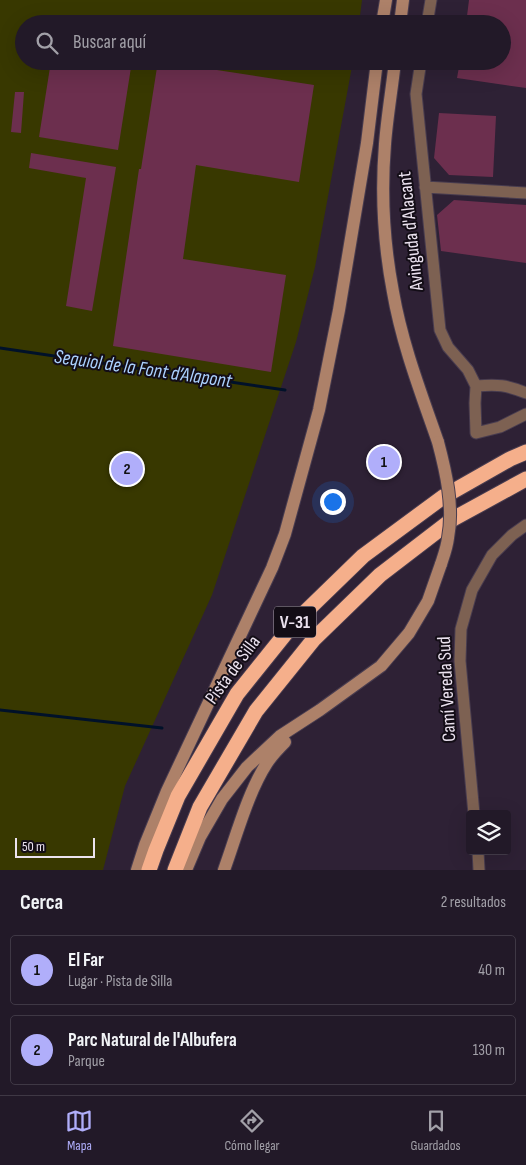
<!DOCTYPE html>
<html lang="es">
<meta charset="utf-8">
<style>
body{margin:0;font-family:"Sofia Sans Condensed",sans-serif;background:#2e2634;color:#f1f3f6}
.controls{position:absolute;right:15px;bottom:15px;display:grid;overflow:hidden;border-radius:5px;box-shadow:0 5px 20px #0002}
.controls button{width:45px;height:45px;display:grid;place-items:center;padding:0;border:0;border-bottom:1px solid #3f3845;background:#221928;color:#f1f3f6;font:25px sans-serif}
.scale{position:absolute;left:15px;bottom:12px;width:80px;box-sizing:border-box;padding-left:5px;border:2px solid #ebe2ef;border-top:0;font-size:14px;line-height:18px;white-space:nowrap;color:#ebe2ef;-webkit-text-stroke:4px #130d16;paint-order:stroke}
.you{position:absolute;left:332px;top:501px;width:18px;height:18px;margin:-12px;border:4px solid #fff;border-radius:50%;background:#1a73e8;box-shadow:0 0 0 8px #1a73e833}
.badge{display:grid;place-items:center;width:32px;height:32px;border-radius:50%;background:#b0aefa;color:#111;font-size:16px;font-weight:700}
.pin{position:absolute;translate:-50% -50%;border:2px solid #fff;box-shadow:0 1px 5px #0006}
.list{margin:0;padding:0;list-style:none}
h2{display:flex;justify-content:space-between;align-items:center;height:65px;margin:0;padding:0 20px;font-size:21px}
h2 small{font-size:16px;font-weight:400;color:#a2a0a8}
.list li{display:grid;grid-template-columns:32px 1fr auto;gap:15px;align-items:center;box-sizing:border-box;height:70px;margin:0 10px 10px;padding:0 10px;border:1px solid #3f3845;border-radius:5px}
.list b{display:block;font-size:19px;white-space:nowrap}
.list p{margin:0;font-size:16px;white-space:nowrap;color:#a2a0a8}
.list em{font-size:16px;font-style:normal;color:#a2a0a8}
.icon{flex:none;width:28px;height:28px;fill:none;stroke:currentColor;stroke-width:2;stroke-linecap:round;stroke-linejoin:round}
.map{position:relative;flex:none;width:526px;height:870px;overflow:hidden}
.search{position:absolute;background:#221928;box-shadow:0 5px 20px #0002;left:15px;right:15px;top:15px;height:55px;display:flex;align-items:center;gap:12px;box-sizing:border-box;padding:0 18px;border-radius:28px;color:#a2a0a8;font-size:19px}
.sheet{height:225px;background:#221928}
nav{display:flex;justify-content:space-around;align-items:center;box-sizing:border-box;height:70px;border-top:1px solid #3f3845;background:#221928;font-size:14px;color:#a2a0a8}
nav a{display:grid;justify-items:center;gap:2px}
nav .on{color:#b0aefa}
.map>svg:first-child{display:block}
.green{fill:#383800}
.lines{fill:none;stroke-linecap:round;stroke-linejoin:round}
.stream{stroke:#001129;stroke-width:3}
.building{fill:#6c2f4e}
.minor-casing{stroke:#483c4f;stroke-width:13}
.secondary-casing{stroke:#483c4f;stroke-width:14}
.motorway-casing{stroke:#483c4f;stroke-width:17}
.minor{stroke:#7d6152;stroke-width:11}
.secondary{stroke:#ad8169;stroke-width:12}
.motorway{stroke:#f5af8b;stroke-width:15}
.secondary-bridge-casing{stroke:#483c4f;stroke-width:14;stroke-linecap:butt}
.secondary-bridge{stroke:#ad8169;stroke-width:12}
.labels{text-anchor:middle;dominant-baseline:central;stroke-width:4;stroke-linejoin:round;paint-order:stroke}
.shield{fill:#130d16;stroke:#aaa2ae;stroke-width:1}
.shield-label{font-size:18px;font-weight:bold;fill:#ebe2ef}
.street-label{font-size:19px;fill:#ebe2ef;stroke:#130d16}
.water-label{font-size:20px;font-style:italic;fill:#aad0fd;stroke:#130d16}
</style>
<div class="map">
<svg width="526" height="870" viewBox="0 0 526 870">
<rect width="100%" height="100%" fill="#2e2135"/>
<path class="green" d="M0,0h362l-3,24h-335v37h329l-38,206 -19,75 -84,253 -87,191 -22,84h-103z"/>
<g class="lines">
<path class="stream" d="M0,348l285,42
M0,710l162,18"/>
</g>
<path class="building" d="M469,0h57v88l-69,-10 3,-17h42v-37h-36z
M51,61h81l-14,89 -79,-13z
M158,61l156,24 -15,97 -103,-17 -13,94 103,16 -15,97 -158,-26 26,-177h2z
M15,92h9l-3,41 -10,-1z
M439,113l57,3 -3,61 -44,-2 -15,-17z
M31,153l85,14 -24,144 -26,-5 20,-128 -57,-10z
M454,200l72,5v58l-85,-12 -4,-36z"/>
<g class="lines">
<defs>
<path id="minor" d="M427,24l4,-24
M421,61l-5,33 24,236 8,17 20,23 8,16
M425,187l101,6
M526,393c-20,-8 -28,-9 -50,-7l-1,17 1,30 24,-6 26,-13
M474,814l-14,-153 1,-32 11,-39 20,-35 20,-20 14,-10
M478,851l1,19"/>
<path id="secondary" d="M382,24l4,-24
M400,24l3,-24
M395,61c-3,28 -8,56 -10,83 -4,49 -1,101 8,148 9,52 28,101 45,150
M137,870l8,-25 22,-54 105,-223 13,-34 34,-124 20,-100 28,-167 10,-82
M186,870l14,-33 22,-38 25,-32 33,-31 40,-26 61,-44 28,-33 19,-32 13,-37
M224,870c12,-33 24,-78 43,-107 5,-8 11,-14 18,-21"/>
<path id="motorway" d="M149,870l7,-20 22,-54 59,-102 57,-71 69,-67 80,-59 67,-38 16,-7
M175,870l25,-63 56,-96 58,-72 66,-64 73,-56 73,-40"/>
</defs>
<use href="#minor" class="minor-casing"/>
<use href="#secondary" class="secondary-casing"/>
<use href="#motorway" class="motorway-casing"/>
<use href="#minor" class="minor"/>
<use href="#secondary" class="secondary"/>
<use href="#motorway" class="motorway"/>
<defs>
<path id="secondary-bridge" d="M438,442c8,30 16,65 10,96 -1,9 -4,17 -7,26"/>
</defs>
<use href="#secondary-bridge" class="secondary-bridge-casing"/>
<use href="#secondary-bridge" class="secondary-bridge"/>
</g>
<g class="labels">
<rect class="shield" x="274" y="606.5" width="42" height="31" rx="4"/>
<g class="shield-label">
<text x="295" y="622">V-31</text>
</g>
<g class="street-label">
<text transform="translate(411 231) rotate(-96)">Avinguda d'Alacant</text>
<text transform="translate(233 670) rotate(-54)">Pista de Silla</text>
<text transform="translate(447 689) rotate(-93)">Camí Vereda Sud</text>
</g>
<g class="water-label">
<text transform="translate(143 369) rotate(8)">Sequiol de la Font d’Alapont</text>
</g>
</g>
</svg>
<div class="controls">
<button><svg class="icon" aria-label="layers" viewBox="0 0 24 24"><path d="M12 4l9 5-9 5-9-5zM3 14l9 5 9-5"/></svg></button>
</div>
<div class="scale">50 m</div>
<div class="you"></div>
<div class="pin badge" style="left:384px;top:462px">1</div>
<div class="pin badge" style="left:127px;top:469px">2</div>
<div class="search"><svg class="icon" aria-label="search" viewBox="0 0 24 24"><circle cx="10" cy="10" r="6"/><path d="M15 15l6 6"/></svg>Buscar aquí</div>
</div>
<section class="sheet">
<h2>Cerca<small>2 resultados</small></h2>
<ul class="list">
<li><span class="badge">1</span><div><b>El Far</b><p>Lugar · Pista de Silla</p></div><em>40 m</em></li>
<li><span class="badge">2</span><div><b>Parc Natural de l'Albufera</b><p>Parque</p></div><em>130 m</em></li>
</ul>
</section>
<nav>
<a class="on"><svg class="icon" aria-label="map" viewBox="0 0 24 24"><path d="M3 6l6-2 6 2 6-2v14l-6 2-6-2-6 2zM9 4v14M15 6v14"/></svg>Mapa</a>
<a><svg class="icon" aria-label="directions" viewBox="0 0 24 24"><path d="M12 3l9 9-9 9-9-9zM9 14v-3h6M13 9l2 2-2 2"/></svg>Cómo llegar</a>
<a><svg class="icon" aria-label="saved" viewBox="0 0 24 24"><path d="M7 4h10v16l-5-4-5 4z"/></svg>Guardados</a>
</nav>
